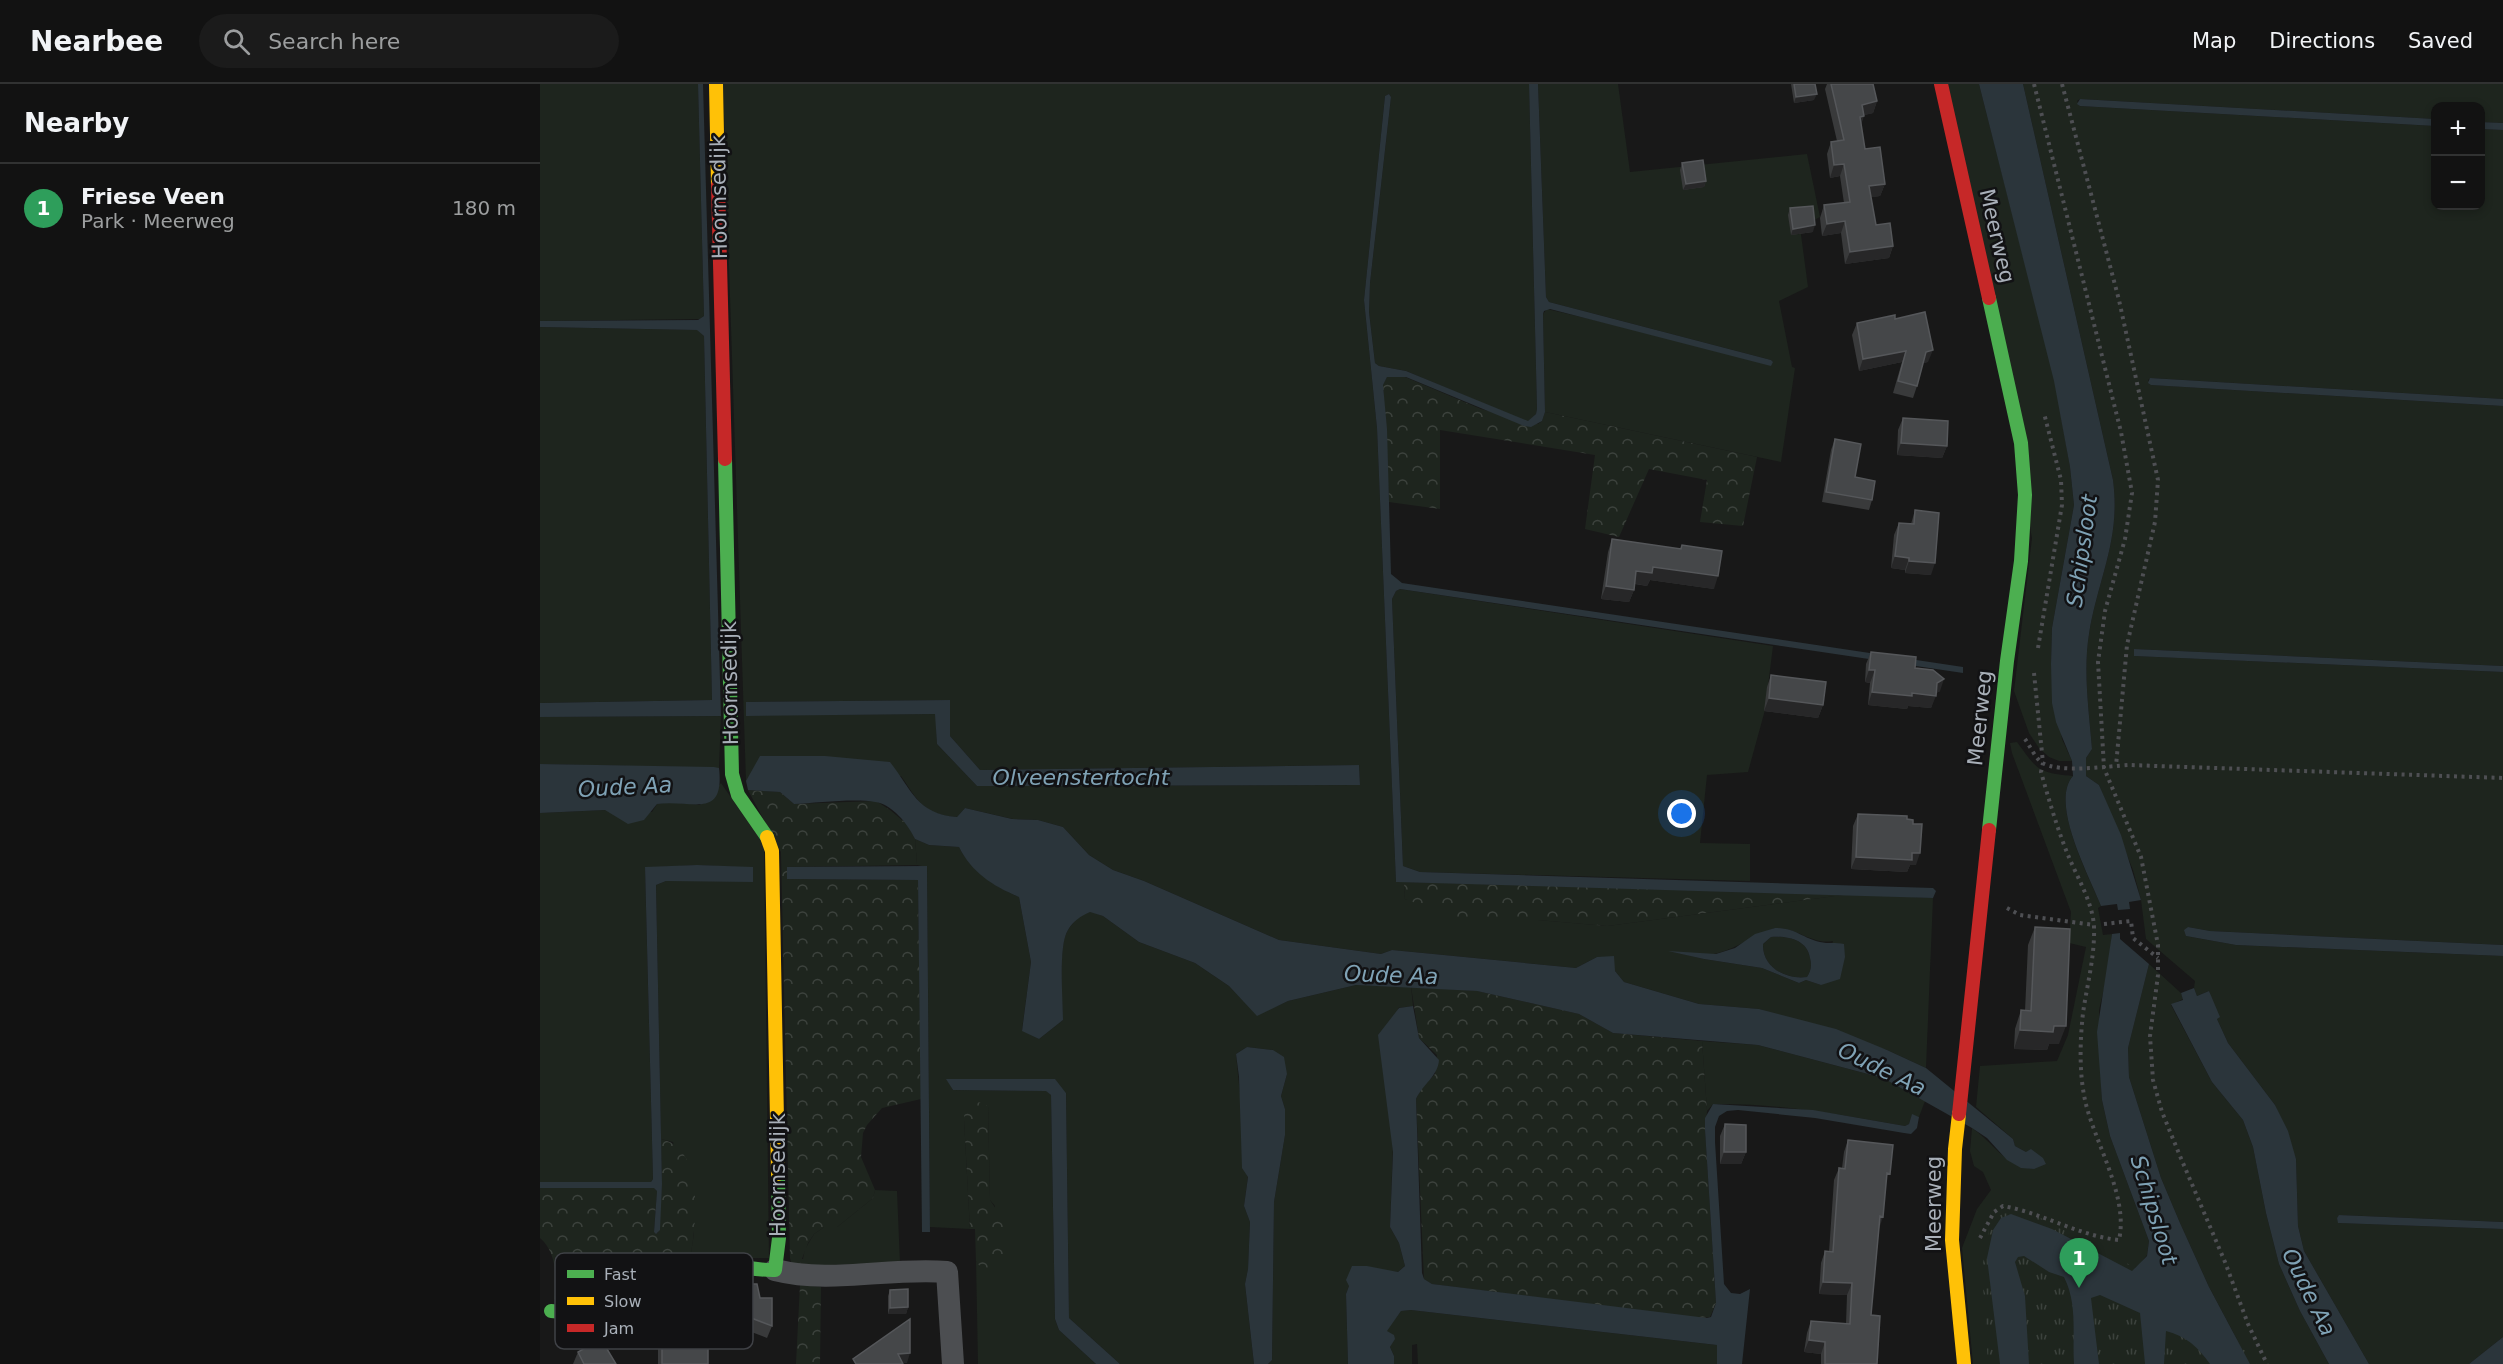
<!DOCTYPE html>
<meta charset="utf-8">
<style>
body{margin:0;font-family:"DejaVu Sans",sans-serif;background:#1b1b1b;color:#f1f3f6}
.controls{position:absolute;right:18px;top:18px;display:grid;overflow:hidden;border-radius:12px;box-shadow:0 3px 9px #0003}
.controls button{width:54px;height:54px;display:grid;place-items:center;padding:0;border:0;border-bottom:2px solid #313232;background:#121212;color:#f1f3f6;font:30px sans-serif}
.you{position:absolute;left:1142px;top:730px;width:21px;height:21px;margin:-15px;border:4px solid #fff;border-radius:50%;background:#1a73e8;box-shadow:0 0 0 9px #1a73e833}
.badge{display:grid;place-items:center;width:39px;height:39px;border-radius:50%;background:#767b81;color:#fff;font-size:20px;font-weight:700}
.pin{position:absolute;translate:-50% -50px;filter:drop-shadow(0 2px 3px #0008)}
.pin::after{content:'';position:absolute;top:32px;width:21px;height:18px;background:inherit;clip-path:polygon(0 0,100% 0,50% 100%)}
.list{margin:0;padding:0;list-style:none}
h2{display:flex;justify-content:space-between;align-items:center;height:78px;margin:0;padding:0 24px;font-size:26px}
h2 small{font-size:20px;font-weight:400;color:#9c9e9f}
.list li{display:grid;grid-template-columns:39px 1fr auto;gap:18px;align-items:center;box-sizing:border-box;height:90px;padding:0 24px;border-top:2px solid #313232}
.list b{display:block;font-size:22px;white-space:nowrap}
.list p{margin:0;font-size:20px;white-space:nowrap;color:#9c9e9f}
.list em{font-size:20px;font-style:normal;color:#9c9e9f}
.icon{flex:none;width:33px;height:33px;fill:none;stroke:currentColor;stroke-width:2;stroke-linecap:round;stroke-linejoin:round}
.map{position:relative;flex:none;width:1963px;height:1280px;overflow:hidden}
header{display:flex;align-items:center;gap:36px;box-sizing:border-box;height:84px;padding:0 30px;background:#121212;border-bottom:2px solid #313232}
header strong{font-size:28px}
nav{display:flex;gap:33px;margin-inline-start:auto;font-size:21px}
.search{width:420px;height:54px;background:#1b1b1b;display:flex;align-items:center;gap:15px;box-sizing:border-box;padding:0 21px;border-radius:33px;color:#9c9e9f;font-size:22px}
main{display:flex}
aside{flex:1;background:#121212}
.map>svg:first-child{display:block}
.grass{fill:#1e251e;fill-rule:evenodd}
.forest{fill:url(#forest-crowns)}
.park{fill:url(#park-tufts)}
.water{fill:#2b353b;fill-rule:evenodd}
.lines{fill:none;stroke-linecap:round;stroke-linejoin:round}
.path{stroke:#4e4f53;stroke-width:4;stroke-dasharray:3 4.5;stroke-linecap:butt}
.street{stroke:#4c4e51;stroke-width:22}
.fast{stroke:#4caf50;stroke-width:14}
.slow{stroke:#ffc107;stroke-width:14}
.jam{stroke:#c62828;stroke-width:14}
.wall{fill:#393a3b}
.shaded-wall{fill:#272728}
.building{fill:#454749;stroke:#55575a;stroke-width:1.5}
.labels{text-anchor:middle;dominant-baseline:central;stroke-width:5;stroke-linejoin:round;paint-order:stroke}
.street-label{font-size:21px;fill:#a9b0b9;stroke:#121214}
.water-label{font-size:22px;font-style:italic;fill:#7fa2b5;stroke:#121214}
.key{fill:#121214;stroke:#3f4146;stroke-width:1.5}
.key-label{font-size:16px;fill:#a9b0b9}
</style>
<header>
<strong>Nearbee</strong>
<div class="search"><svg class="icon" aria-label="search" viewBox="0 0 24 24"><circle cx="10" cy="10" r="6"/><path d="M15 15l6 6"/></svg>Search here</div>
<nav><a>Map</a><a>Directions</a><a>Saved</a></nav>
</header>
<main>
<aside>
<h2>Nearby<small></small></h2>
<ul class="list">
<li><span class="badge" style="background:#2e9e5b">1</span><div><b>Friese Veen</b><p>Park · Meerweg</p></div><em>180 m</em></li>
</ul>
</aside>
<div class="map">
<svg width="1963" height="1280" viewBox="0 0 1963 1280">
<defs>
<pattern id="forest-crowns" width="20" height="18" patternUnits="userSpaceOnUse" patternTransform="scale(1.5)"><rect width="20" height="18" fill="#1e251e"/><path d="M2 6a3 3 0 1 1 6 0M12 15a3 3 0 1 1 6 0" fill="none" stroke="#3c423d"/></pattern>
<pattern id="park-tufts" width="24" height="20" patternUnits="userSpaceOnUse" patternTransform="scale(1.5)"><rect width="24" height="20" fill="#1e251e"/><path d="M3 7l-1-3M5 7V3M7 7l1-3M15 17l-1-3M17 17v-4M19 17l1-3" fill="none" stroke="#3c423d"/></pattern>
</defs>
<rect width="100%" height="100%" fill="#181818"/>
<path class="grass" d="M0,0h158l6,232 -4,3 -160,2z
M183,0h806l8,325 -1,5 -8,8 -122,-51 -27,-5 -4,-3 -6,-51 1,-29 21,-186 -2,-3 -4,2 -21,204 13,128 19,453 8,1 1,17 133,21 69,6 243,-32 83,4 -7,170 -39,-18 -128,-41 -60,-5 -75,-22 -9,-11 -18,-14 -21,11 -184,-18 -11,4 -102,-14 -135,-59 -31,-11 -24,-15 -26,-28 -25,-7 -25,-1 -48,-11 -8,9c-33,-2 -39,-16 -56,-41l-155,5zM409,616l1,36 30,34 379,-5 1,20 -383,1 -40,-42 -1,-30 -190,1 1,-13zM1235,844c24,0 36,17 58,13l-12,44 -15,-5 -7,3 -37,-15 -58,-9 -29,-7c14,0 29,5 43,1 20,-5 35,-18 57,-25z
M998,0h80l12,88 177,-18 13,63 -20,10 8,60 -29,14 13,66 3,1 -14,94 -236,-50 -2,-98 4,-5 226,53 -2,-2 -222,-58 -3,-5z
M1407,0h32l76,297 15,86 4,38 -22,123 -1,36 11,75 10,22h-13l-10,-4 -10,-9 -10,-15 -15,-42 18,-153z
M1483,0h480v39l-22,-1 -1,-16h-44l-1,13 -355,-20 -3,2 3,5 355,20 1,80h44l1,-77 22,1v269l-352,-21 -3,2 4,5 351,21v260l-369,-17 1,7 368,16v273l-293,-14 -22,-4 -2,9 50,9 267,11v266l-163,-7 -3,3 2,5 164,6v108l-34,27h-100l-65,-113 -6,-25 -2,-67 -21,-54 -47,-62 -11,-24 -8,-28 -12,5 -3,-8 1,-7 -49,-42 -5,-39 -8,-30 -34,-85 -13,-9v-18l6,-9c-3,-38 -9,-77 -3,-115 9,-56 32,-94 24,-154z
M0,243l158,3 6,6 8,364 -172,3z
M860,505l373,57 -8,64 -17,62 -41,3 -7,68 50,1v37l-330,-9 -17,-6 -11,-267 4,-8z
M181,632l-2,52 -179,-4v-47z
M1477,658c20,27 20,31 56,34 -24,27 17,102 28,130l-3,2 5,27 9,-1 -5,42 -8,34 3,90 8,36 39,105 -2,14 -7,9 -140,100h-27l-11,-116 15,-39 14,-19 -8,-18 -9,-6 -4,-15 2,-23c22,15 33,39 62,41l-8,-17 -11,-6 -2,-7 -37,-32 4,-41 77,-5 11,-26 18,-88 -17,-4 2,-31 -59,-159 -2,-10z
M181,699l43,62 5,413 -79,1 4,-26 -21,-91 -12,-3 -5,-254 10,-4 87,-13 -56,-3 -52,3 8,311 -2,3h-111v-369l65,-3 47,2 5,-8 13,-2 30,3z
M375,755l14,6 30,2c13,25 35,39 60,50l12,65 -9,68 17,9 24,-19c-1,-19 -5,-75 5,-90 5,-9 13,-14 21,-19l14,5 36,26 56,21 34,23 28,29 31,-14 68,-16 55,1 2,20 -15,2 -8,219 9,16 6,23 -7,6 -9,-1 -40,15 -3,8 2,70h-80l4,-4 2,-158 11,-67v-26l-4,-13 6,-22 -14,-24 -26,-3 -11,7 12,122 -4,30 6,16 -2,47 -3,15 9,80h-134l-51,-46 -3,-225 -12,-14h-107l6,11 94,1 4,4 4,224 4,11 37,34h-118l-2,-103 4,6 15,-61 -5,-6 -2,-93 -24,12 6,110 -40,-2 -3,-360 -10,-2z
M1231,853c16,-1 36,2 39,21 2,7 1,13 -3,19 -21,3 -45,-10 -44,-33z
M1609,880l32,29 2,6 -12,6 41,77 31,38 10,27 13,66 13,51 21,47 29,53h-79l-41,-77 -29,-64 -19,-45 -32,-101 -1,-29z
M1162,957l56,4 125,33 42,23 -6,16 -7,-2 -3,9 -4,2c-64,-11 -127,-23 -192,-22l-6,7z
M335,1106l22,1 3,72 -108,3 -2,-8 13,1 2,-10 9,-15 10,-7h13l36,-29z
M871,1226l306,35v19h-299l-1,-20 -5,1v19h-18v-8l-4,-9 4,-8 -1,-4 -7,-4 15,-20z"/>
<path class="forest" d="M852,292l13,1 76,32 57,15 4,-3 3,-9 212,45 -14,69 -43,-4 7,-42 -58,-11 -30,68 -34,-8 10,-74 -155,-25v79l-51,-7 -6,-118 4,-7z
M208,706l32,2 14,12 82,-3 14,9 18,15 7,14 2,26 -130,2v12l131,1 3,219 -39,9 -15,17 -4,8 -2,24 14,33 -2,8 -36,29h-13l-10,7 -6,9 -8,21 -6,-1 -4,-5 -9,-406z
M864,798l446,12 -243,32 -69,-6 -79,-1 -54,-20z
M871,902l66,5 102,23 34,19 89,8 5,70 -2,19 11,173 -6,14 -9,1 -269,-34 -8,-5 -8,-180 5,-10 14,-15 2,-19 -18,-17z
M436,1018l8,1 4,4 2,93 15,23 -1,40 -6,6 -18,-2 -4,-6 -1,-32h-5l-6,-110 1,-12 4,-4z
M121,1055c45,10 35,86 29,120l-45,39 -16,5 -75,-4c3,-20 3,-47 -14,-61v-50l114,-1 3,4 -3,40 4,2 4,-49z
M260,1201l21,2 -1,77h-24z"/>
<path class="park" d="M1455,1110l217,114 45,56h-269l-6,-95z"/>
<path class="water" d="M158,0h5l18,632 -181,1v-14l172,-3 -8,-364 -7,-6 -157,-3v-6l158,-1 6,-4z
M989,0h9l8,213 3,5 222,58 2,2 -2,4 -4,-1 -217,-56 -6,2 -1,3 2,98 -3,9 -11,6 -7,-1 -118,-49h-19l-4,8 4,44 4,145 11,9 561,84v6l-563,-84 -4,2 -4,8 11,267 17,6 513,16 3,3 -3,7 -537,-16 -19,-454 -13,-128 21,-204 4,-2 2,3 -21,186 -1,29 6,51 4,3 27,5 122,50 8,-7 1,-5z
M1439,0h44l90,396c8,60 -15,98 -24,154 -6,38 0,77 3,115l-6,9v18l13,9 22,50 20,65 -12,2 1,7 -12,1 -1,-6 -16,2c-11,-29 -52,-103 -28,-130l-1,-15 -16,-39 -4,-19 -1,-39 1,-36 22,-123 -4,-38 -16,-86z
M1540,15l355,20v7l-355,-20 -3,-2z
M1940,38l23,1v7l-22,-1z
M1610,294l353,21v7l-352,-21 -3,-2z
M1594,565l369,17v6l-369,-16z
M410,616v36l30,34 379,-5 1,20 -383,1 -40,-42 -2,-30 -189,2v-14z
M220,672h65l65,6c22,28 27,52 67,55l8,-9 47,11 26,1 25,7 26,28 24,15 31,11 135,59 102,14 11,-4 184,18 21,-11 17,-1 1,15 9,11 75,22 60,5 77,20 51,21 39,18 87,71 2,7 11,6 5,-3 12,9 3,6 -12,5 -13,-1 -14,-8 -20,-22 -15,-10 -89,-50 -125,-33 -145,-12 -34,-19 -102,-23 -121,-6 -68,16 -31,15 -28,-30 -34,-23 -56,-21 -36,-26 -13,-4c-9,4 -17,9 -22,18 -10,15 -5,71 -5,90l-24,19 -17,-8 9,-69 -12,-65c-26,-11 -47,-24 -60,-50l-30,-2 -14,-6c-7,-15 -23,-35 -40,-37 -20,-4 -59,1 -81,2l-14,-12 -32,-2 -2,-9z
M0,680l174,3 5,1c6,53 -28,31 -62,36l-13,16 -16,4 -23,-14 -65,3z
M157,781l56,2v15l-87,-1 -10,4 6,299 -2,46 -4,4 -2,-2 3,-41 -3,-3h-114v-6h111l2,-3 -8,-312z
M387,782l3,366h-8l-4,-352 -131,-1v-12z
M1648,843l22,4 293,14v11l-267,-11 -50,-9 -2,-6z
M1235,844c21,0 27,10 45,14 8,2 16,0 24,2l1,13 -5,22 -19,6 -15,-5 -7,3 -37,-15 -58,-9 -36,-8 48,3 19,-6 20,-14zM1231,853c16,-1 36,2 39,21 2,7 1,13 -3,19 -21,3 -45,-10 -44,-33z
M1580,849v6l29,25 -21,84 1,29 32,101 19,45 29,64 41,77h-40c-12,-17 -24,-28 -44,-33l-2,33h-19l-5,-51 -40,-18 -9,3 8,66h-25c-2,-30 4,-59 -10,-87l-15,-5 -25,-16 -6,1 -3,5 10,34 4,68h-29l-13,-106 6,-28 8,-12 10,-4 41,15 80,42 15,-15 2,-15 -39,-105 -8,-36 -5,-68 15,-98z
M1654,904l3,8 12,-5 11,26 -3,2 11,24 47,62 13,26 8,28 2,67 6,25 65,113h-40l-29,-53 -21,-47 -13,-51 -13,-66 -10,-27 -31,-38 -41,-78 12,-4 -2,-7z
M873,922l6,32 20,22c-1,16 -16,24 -23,39l6,174 2,6 8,5 275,34 4,-1 5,-14 -11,-173v-12l8,-14 100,6 92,16 4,-2 3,-10 7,3 -2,11 -6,6 -7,-1 -89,-15 -77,-8 -11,1 -8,5 -4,11v15l9,142 7,9 9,1 10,-5 -8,75h-25v-19l-306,-35 -10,1 -14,20 7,4 1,4 -5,8 4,9v8h-46l-2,-70 3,-8 -3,-6 6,-14h15l31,6 7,-6 -6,-23 -9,-16 3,-75 -15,-117 21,-27z
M707,963l26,3 11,7 3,17 -6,22 4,13v26l-11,67 -2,158 -4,4h-14l-9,-80 3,-15 2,-47 -6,-16 4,-29 -6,-9 -3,-91 -3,-23z
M406,995h109l11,14 3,225 51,46h-24l-37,-34 -4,-11 -4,-224 -5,-4 -93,-1z
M1799,1131l164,7v7l-165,-6 -1,-5z
M1963,1253v27h-34z"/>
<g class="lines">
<path class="path" d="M1494,0l87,348 11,61 -7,46 -20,72 -7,51 6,106 37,89 17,88v30l-8,61 3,44 9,32 18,44 45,106 23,62 19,40
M1522,0l57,216 39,180 -3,42 -28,123 -11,121
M1498,564l24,-143 -1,-25 -17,-67
M1485,655c5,7 9,17 16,23 17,12 68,4 88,3l374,13
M1467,824l13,7 74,10
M1564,840l27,-3 2,17 25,20
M1440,1154l14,-26 9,-6c40,7 76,30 116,34 10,-44 -25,-98 -34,-140 -6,-27 -5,-60 -2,-87 4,-28 12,-57 11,-86 -1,-24 -17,-50 -26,-72 -11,-27 -19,-55 -27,-83l2,-9 -9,-90"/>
<path class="street" d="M235,1186c56,14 115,-3 172,2l6,92"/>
<path class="fast" d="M1449,214l32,145 4,52 -4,66 -14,100 -18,169
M185,375l7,315 6,21 29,42
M11,1227c29,2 85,12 109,-6 14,-11 19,-30 36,-36 24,-9 54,2 79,1l4,-32 -1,-64"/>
<path class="slow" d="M176,0l2,101
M227,753l5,14 6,323
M1419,1030l-4,35 -3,91 12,124"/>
<path class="jam" d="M1401,0l48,214
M178,101l7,274
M1419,1030l30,-284"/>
</g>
<path class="wall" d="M1251,0h24l-1,16 -20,3z
M1287,0h46l4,17 -4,12 -9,2 -3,9 4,25 20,35 -5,12 -9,1 5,28 17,21 -4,12 -44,6 -4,-31 -19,3 -2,-18 4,-13 20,-2 -4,-27 -10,2 -3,-24 4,-12 6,-1 -12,-52z
M1142,79l24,18 -2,6 -21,3 -3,-20z
M1250,124l23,24 -22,3 -3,-20z
M1355,235l33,43 -5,1 -6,23 -4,12 -20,-5 9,-31 -43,9 -7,-36 5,-12z
M1363,334l44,28 -5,12 -45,-3 1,-25z
M1295,355l20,38 17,23 -3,10 -47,-8 9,-52z
M1375,426l16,65 -26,-2v-3l-14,-2 3,-33 5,-12 12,1z
M1072,455l68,10 2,-4 32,44 -64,-9 -3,6 -12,-2 -1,6 -5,12 -28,-3 7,-47z
M1331,568l44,16 25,23 -4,2 -5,15 -23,-2 -1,3 -39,-4 2,-22 -5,-1 1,-18z
M1231,591l52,30 -5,13 -54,-7 3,-24z
M1318,730l49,5 6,5 3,41h-6l-3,7 -56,-3 2,-43z
M1495,843l24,117h-10l-2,6 -33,-1 1,-20 6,-19 4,1 3,-66z
M1185,1040l21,28 -5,12h-21v-28z
M1308,1056l38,43 -7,45 -8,87 6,49h-56v-10l-17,-2 3,-19 4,-12 35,3 1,-29 -28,-1 2,-31 4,-12 4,1 5,-72 5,-12h3l2,-16z
M185,1200l35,14 12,28 -5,12 -26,-10 -7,-8 -13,-24z
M350,1206l18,17 -2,7h-18v-18z
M122,1251l46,29h-50v-17z
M38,1268l38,12h-43z"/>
<path class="shaded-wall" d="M1277,10l-3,6 -20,3 2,-6z
M1337,17l-4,12 -16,4 5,-12z
M1324,32l-4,12v-11z
M1304,80l-4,12 -10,2 4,-13z
M1166,97l-2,6 -21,3 3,-6z
M1345,100l-5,12 -15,2 4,-12z
M1305,137l-4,12 -19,3 5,-12z
M1275,141l-2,7 -22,3 2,-6z
M1353,162l-4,12 -44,6 5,-12z
M1393,266l-5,12 -6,1 4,-11z
M1366,267l-4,11 -43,9 4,-12z
M1361,359l46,3 -5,12 -45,-3z
M1355,472l14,2 -4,12 -14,-2z
M1369,477l26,2 -4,12 -26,-2z
M1113,483l65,9 -4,13 -64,-9 -3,6 -15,-3 4,-12z
M1066,502l28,4 -5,12 -28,-3z
M1329,586h6l-5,13 -5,-1z
M1404,595l-4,12 -7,4 4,-12z
M1332,608l40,1 24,3 -5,12 -23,-2 -1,3 -39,-4z
M1229,614l54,7 -5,13 -54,-7z
M1372,769h8l-4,12h-6l-3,7 -56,-3 5,-12z
M1514,942h12l-7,18h-10l-2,6 -33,-1 6,-19z
M1184,1068h22l-5,12h-21z
M1340,1132l3,1 -4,12z
M1283,1198l29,1 -5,12 -28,-1z
M368,1223l-2,7h-18l2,-6z
M1269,1256l16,2 -4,12 -17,-2z
M370,1269l-3,10 -12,1 3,-10z"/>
<path class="building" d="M1254,0h21l2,10 -21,3z
M1291,0h42l4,17 -15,4 2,11 -4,1 5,32 15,-2 5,37 -16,2 7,39 14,-2 3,23 -43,6 -5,-31 -18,3 -3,-19 26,-3 -6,-38 -10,1 -3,-23 13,-2z
M1163,76l3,21 -20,3 -4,-21z
M1273,122l2,19 -22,4 -3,-21z
M1385,228l8,38 -7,2 -9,34 -19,-5 8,-30 -43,8 -6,-36 38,-8v4z
M1363,334l45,3 -1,25 -46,-3z
M1295,355l26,5 -6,33 20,4 -3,19 -46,-8z
M1375,426l24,3 -4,50 -26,-2v-3l-14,-2 4,-33 15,1z
M1072,455l69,10 1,-4 40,6 -4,25 -65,-9 -1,6 -16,-2 -2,19 -28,-4z
M1331,568l45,5 -1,11 18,2 11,9 -7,4 -1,13 -24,-3v3l-40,-4 3,-22h-6z
M1231,591l55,7 -3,23 -54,-7z
M1318,730l49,2v3l6,1v4h9l-2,29h-8v7l-56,-3z
M1495,843l35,2 -4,97h-12l-1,6 -33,-2 1,-20 10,1z
M1185,1040l21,1v27h-22z
M1308,1056l45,5 -3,29 -3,-1 -4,44 -3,-1 -9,99 9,1 -3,48h-52v-22l-16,-2 2,-19 39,3 2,-41 -29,-1 2,-31 8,1 6,-84 6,1z
M185,1200h32l3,14h12v28l-26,-10 -8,-8z
M368,1205v18l-18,1v-18z
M370,1235v34l-12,1 5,10h-47l-3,-5z
M122,1251h39l7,12v17h-46z
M61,1255l15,25h-32l-6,-12z"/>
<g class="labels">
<g class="street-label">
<text transform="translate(179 113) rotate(-91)">Hoornsedijk</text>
<text transform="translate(1457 152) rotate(77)">Meerweg</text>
<text transform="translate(190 599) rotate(-91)">Hoornsedijk</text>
<text transform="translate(1440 634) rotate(-84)">Meerweg</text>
<text transform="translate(238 1091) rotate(-90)">Hoornsedijk</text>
<text transform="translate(1394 1120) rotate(-90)">Meerweg</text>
</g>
<g class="water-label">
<text transform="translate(1542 467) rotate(-82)">Schipsloot</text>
<text x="541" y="693">Olveenstertocht</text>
<text transform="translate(85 703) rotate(-3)">Oude Aa</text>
<text transform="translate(851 891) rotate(2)">Oude Aa</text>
<text transform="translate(1342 985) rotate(26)">Oude Aa</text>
<text transform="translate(1614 1126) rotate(73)">Schipsloot</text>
<text transform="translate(1769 1208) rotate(64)">Oude Aa</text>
</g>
</g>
<rect x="15" y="1169" width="198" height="96" rx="9" class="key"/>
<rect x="27" y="1186" width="27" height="8" fill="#4caf50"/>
<rect x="27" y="1213" width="27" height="8" fill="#ffc107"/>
<rect x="27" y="1240" width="27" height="8" fill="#c62828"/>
<g class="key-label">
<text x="64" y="1196">Fast</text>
<text x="64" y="1223">Slow</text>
<text x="64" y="1250">Jam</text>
</g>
</svg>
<div class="controls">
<button>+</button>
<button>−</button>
</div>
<div class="you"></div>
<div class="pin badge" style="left:1539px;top:1204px;background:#2e9e5b">1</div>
</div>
</main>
